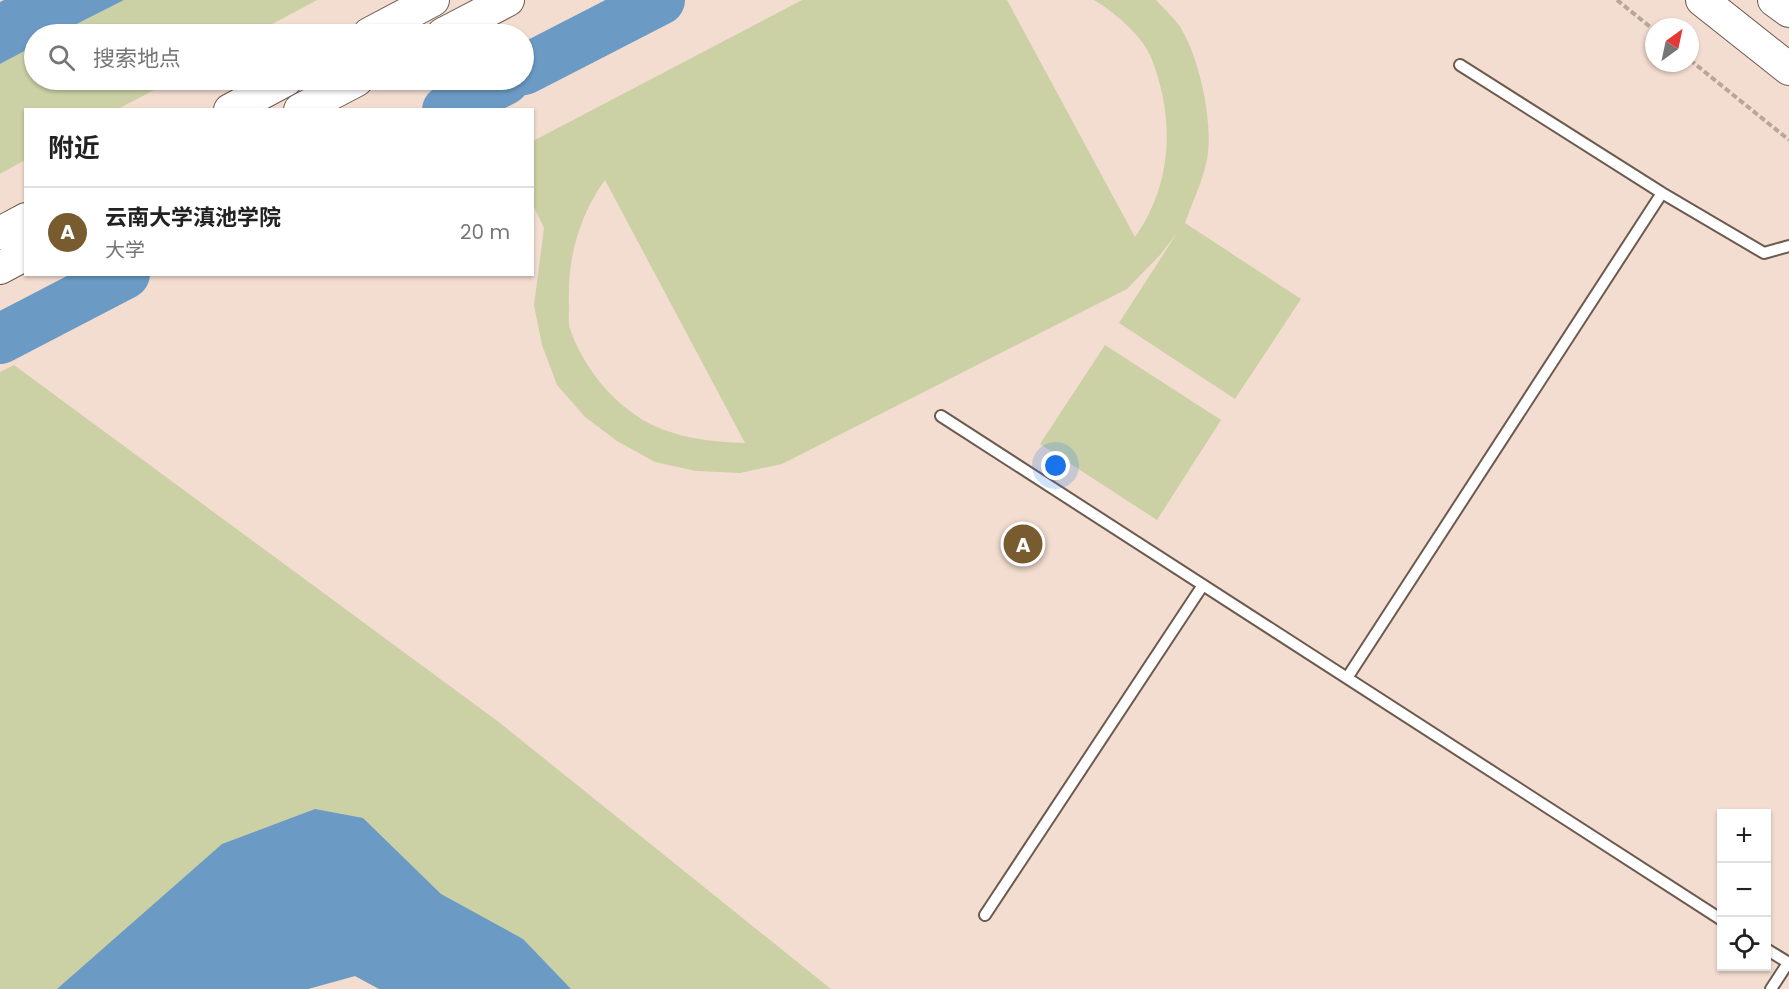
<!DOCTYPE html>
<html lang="zh">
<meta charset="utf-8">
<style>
body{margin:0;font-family:Poppins,"Noto Sans SC",sans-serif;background:#f6f6f6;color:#222}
.controls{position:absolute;right:18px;bottom:18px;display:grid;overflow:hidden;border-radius:0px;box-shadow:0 2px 4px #0004}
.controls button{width:54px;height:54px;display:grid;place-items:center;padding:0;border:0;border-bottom:2px solid #e0e0e0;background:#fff;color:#222;font:30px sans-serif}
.compass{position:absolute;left:1645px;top:18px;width:54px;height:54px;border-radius:50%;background:#fff;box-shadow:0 2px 4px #0004;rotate:33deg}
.you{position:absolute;left:1056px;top:466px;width:21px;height:21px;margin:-15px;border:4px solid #fff;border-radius:50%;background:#1a73e8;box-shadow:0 0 0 9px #1a73e833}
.badge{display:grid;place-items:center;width:39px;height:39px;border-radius:50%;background:#785c2f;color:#fff;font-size:20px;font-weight:700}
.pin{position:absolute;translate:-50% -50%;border:3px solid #fff;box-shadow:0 2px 6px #0006}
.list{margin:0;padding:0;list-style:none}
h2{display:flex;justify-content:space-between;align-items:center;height:78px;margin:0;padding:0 24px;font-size:26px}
h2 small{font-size:20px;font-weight:400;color:#767676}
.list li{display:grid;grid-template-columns:39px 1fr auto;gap:18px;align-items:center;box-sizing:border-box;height:90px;padding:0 24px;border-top:2px solid #e0e0e0}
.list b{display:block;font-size:22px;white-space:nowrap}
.list p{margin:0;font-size:20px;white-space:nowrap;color:#767676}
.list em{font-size:20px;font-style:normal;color:#767676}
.icon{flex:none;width:33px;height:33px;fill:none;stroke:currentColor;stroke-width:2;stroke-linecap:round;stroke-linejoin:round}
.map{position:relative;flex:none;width:1789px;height:989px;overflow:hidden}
.search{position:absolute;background:#fff;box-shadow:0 2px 4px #0004;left:24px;top:24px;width:510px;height:66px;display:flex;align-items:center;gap:15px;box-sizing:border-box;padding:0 21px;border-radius:33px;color:#767676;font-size:22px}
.panel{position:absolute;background:#fff;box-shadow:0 2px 4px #0004;left:24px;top:108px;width:510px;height:168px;border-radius:0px}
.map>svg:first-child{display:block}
.green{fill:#ccd1a5;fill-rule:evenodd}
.water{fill:#6b9bc5}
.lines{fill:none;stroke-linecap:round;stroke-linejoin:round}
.river{stroke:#6b9bc5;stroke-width:50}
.service-casing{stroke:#6c5a4f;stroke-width:14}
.secondary-casing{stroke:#6c5a4f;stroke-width:34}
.path{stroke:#b8a69c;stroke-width:4;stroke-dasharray:6 3;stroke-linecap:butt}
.service{stroke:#fff;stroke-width:10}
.secondary{stroke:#fff;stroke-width:32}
</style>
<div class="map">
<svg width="1789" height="989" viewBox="0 0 1789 989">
<rect width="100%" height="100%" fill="#f3ddd0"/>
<path class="green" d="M124,0h193l-63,34h-197z
M802,0h205l128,237c30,-43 38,-92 27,-144 -4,-16 -9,-37 -20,-51 -13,-17 -30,-31 -48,-42h62c9,10 21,20 27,32 17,30 29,87 25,121 -3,24 -15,47 -23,70l116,76 -66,100 -116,-76 58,-90 -17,22 -33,34 -345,175 -42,9 -44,-2 -41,-9 -38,-21 -32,-24 -28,-32 -15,-40 -8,-40 10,-77 -11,-23v-64zM605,180l140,263c-34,-1 -71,-5 -102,-23 -33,-20 -60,-54 -73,-91 -2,-7 -1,-16 -1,-23 -2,-45 9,-89 36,-126z
M34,46v34h139l-55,29 -92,1 -1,50 -25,14v-110z
M1105,345l116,75 -64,100 -117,-76z
M14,365l486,358 331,266h-452l-24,-13 -47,13h-308v-617z"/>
<path class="water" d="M4,0h120l-67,34h-23v12l-34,18v-62z
M315,809l48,9 78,76 82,45 48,50h-192l-24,-13 -47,13h-251l165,-145z"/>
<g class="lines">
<path class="river" d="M524,70l136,-70
M447,110l58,-30
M0,339l125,-65"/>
<defs>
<path id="service" d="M1460,65l202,128 102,60 25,-7
M941,416l781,504
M1347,678l315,-485
M985,915l218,-330
M1766,949l23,14
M1771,989l17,-26"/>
<path id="secondary" d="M1702,0l87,69
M1774,0l15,11
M369,34l64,-34
M443,34l65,-34
M230,110l56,-30
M300,110l57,-30
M0,233l26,-14
M0,268l26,-14"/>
</defs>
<use href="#service" class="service-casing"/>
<use href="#secondary" class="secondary-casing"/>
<path class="path" d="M1617,0l37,30
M1690,60l99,80"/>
<use href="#service" class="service"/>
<use href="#secondary" class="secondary"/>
</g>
</svg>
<div class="controls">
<button>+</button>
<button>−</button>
<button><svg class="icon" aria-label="locate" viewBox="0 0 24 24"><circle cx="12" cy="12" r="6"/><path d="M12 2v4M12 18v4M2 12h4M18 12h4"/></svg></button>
</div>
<svg class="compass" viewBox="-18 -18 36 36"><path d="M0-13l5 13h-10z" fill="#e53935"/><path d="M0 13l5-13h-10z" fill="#767676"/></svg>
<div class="you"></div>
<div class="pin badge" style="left:1023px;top:544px">A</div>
<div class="search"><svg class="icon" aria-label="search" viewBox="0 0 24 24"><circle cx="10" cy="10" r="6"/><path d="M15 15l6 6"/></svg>搜索地点</div>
<section class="panel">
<h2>附近<small></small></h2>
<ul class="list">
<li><span class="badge">A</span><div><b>云南大学滇池学院</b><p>大学</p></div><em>20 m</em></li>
</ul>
</section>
</div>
